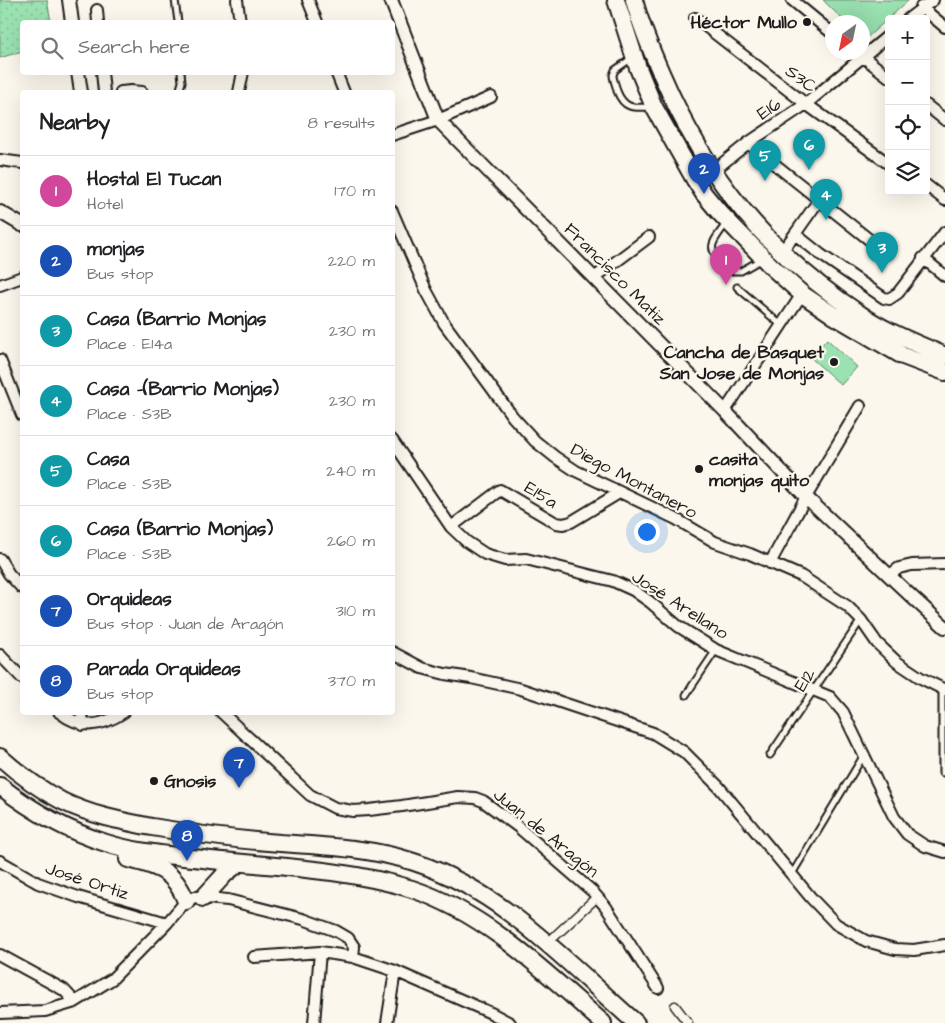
<!DOCTYPE html>
<meta charset="utf-8">
<style>
body{margin:0;font-family:"Architects Daughter",sans-serif;background:#f2f2f2;color:#202124}
.controls{position:absolute;right:15px;top:15px;display:grid;overflow:hidden;border-radius:5px;box-shadow:0 5px 20px #0002}
.controls button{width:45px;height:45px;display:grid;place-items:center;padding:0;border:0;border-bottom:1px solid #e0e0e0;background:#fff;color:#202124;font:25px sans-serif}
.compass{position:absolute;left:825px;top:15px;width:45px;height:45px;border-radius:50%;background:#fff;box-shadow:0 5px 20px #0002;rotate:213deg}
.you{position:absolute;left:646px;top:531px;width:18px;height:18px;margin:-12px;border:4px solid #fff;border-radius:50%;background:#1a73e8;box-shadow:0 0 0 8px #1a73e833}
.badge{display:grid;place-items:center;width:32px;height:32px;border-radius:50%;background:#0f766e;color:#fff;font-size:16px;font-weight:700}
.pin{position:absolute;translate:-50% -41px;filter:drop-shadow(0 1px 2px #0008)}
.pin::after{content:'';position:absolute;top:26px;width:18px;height:15px;background:inherit;clip-path:polygon(0 0,100% 0,50% 100%)}
.list{margin:0;padding:0;list-style:none}
h2{display:flex;justify-content:space-between;align-items:center;height:65px;margin:0;padding:0 20px;font-size:21px}
h2 small{font-size:16px;font-weight:400;color:#757577}
.list li{display:grid;grid-template-columns:32px 1fr auto;gap:15px;align-items:center;box-sizing:border-box;height:70px;padding:0 20px;border-top:1px solid #e0e0e0}
.list b{display:block;font-size:19px;white-space:nowrap}
.list p{margin:0;font-size:16px;white-space:nowrap;color:#757577}
.list em{font-size:16px;font-style:normal;color:#757577}
.icon{flex:none;width:28px;height:28px;fill:none;stroke:currentColor;stroke-width:2;stroke-linecap:round;stroke-linejoin:round}
.map{position:relative;flex:none;width:945px;height:1023px;overflow:hidden}
.search{position:absolute;background:#fff;box-shadow:0 5px 20px #0002;left:20px;top:20px;width:375px;height:55px;display:flex;align-items:center;gap:12px;box-sizing:border-box;padding:0 18px;border-radius:5px;color:#757577;font-size:19px}
.panel{position:absolute;background:#fff;box-shadow:0 5px 20px #0002;left:20px;top:90px;width:375px;height:625px;border-radius:5px}
.map>svg:first-child{display:block}
.grass{fill:#9ae2b1;stroke:#5b7f66}
.park{fill:url(#park-dots);stroke:#5b7f66}
.lines{fill:none;stroke-linecap:round;stroke-linejoin:round}
.service-casing{stroke:#1c1c1c;stroke-width:9}
.pedestrian-casing{stroke:#1c1c1c;stroke-width:11}
.minor-casing{stroke:#1c1c1c;stroke-width:14}
.tertiary-casing{stroke:#1c1c1c;stroke-width:16}
.trunk-casing{stroke:#1c1c1c;stroke-width:20}
.service{stroke:#fbf7ec;stroke-width:5}
.pedestrian{stroke:#fbf7ec;stroke-width:8}
.minor{stroke:#fbf7ec;stroke-width:10}
.tertiary{stroke:#fbf7ec;stroke-width:12}
.trunk{stroke:#fbf7ec;stroke-width:16}
.poi-dot{fill:#1c1c1c;stroke:#fbf7ec;stroke-width:2}
.labels{text-anchor:middle;dominant-baseline:central;stroke-width:4.5;stroke-linejoin:round;paint-order:stroke}
.poi-label{font-size:18px;font-weight:bold;fill:#1c1c1c;stroke:#fbf7ec;text-anchor:end}
.street-label{font-size:18px;fill:#1c1c1c;stroke:#fbf7ec}
</style>
<div class="map">
<svg width="945" height="1023" viewBox="0 0 945 1023">
<defs>
<pattern id="park-dots" width="8" height="8" patternUnits="userSpaceOnUse" patternTransform="scale(1.25)"><rect width="8" height="8" fill="#9ae2b1"/><path d="M2 2h.1M6 6h.1" fill="none" stroke="#84c198" stroke-width="1.8" stroke-linecap="round"/></pattern>
</defs>
<rect width="100%" height="100%" fill="#fbf7ec"/>
<filter id="ink" filterUnits="userSpaceOnUse"><feTurbulence type="fractalNoise" baseFrequency=".02" numOctaves="2"/><feDisplacementMap in="SourceGraphic" scale="10" xChannelSelector="R" yChannelSelector="G"/><feConvolveMatrix kernelMatrix="1 2 1 2 8 2 1 2 1" color-interpolation-filters="sRGB"/></filter>
<g filter="url(#ink)">
<path class="grass" d="M823,0h86l-46,41 -1,-19h-17z
M827,339l30,28 -16,18 -31,-28z"/>
<path class="park" d="M0,0h47l4,22h-29v29l-22,7z"/>
<g class="lines">
<defs>
<path id="service" d="M175,0l3,22
M632,58l-17,12 -2,5c0,5 3,10 4,16 7,18 16,17 34,16
M179,92l3,-10 -1,-10
M726,224c-20,26 -17,24 4,47h11l21,-12
M737,287l44,38
M942,689v84
M686,695l30,-45
M770,755l91,-135
M792,874l72,-119"/>
<path id="pedestrian" d="M554,937l43,-40
M675,1006l13,17"/>
<path id="minor" d="M237,0l3,22
M308,0l9,22
M792,0l40,33
M921,7l24,20
M97,10l1,12
M695,18l111,86 83,60
M908,19l25,-19
M857,52l32,25
M102,72l2,20
M336,72l8,20
M121,92l10,-1 11,1
M239,92l4,-20
M926,105l19,15
M392,135l46,-15 53,-23
M748,143l123,98
M0,160l22,3
M713,171l35,-28 58,-39 83,-69
M926,185l19,15
M392,211l34,79 18,33 69,94 22,24 20,16 21,14 100,48 39,23 35,12 51,22 46,30 14,14 16,23 20,19 24,16 24,12
M795,234l24,-34
M781,253l14,-19 25,20 64,44 5,1 9,-6 47,-61
M923,258l22,18
M594,278l55,-41
M0,285l22,-8
M0,360l22,55
M725,411l77,-117
M392,440l59,87 16,15 18,12 20,6 21,-1 87,22 20,9 17,12 28,24 38,24 114,47 13,15 51,105 13,17 18,12 20,6
M451,527l49,-37 56,33 7,1 8,-2 48,-29
M0,559l9,15 13,14
M770,563l36,-66 54,-91
M890,575l9,-7 13,-3 33,-1
M392,652l30,16 23,6 26,4 50,11 132,44 31,19 35,35 93,112 24,25 30,17 29,8 19,1 31,-5
M0,655l22,23
M59,712c23,18 42,15 65,0
M82,712l1,13
M221,712l89,83 25,13 18,3 16,-1 33,-4 56,-9 17,1 8,3 34,25 75,65 14,16 52,81
M0,861l38,22 40,14 89,26
M0,955l64,35 11,12
M254,957l66,-5 33,5 42,14 96,42 19,10
M0,1013l45,-2 30,-9 37,-23 55,-56 19,-22 9,-4 33,3 75,19 33,12 12,7 6,9 -1,10
M314,1023l6,-71
M387,1023l8,-52"/>
<path id="tertiary" d="M69,0l3,22
M391,0l47,120 287,291 81,86 106,100 33,30
M78,72l3,20
M0,212l22,13"/>
<path id="trunk" d="M616,0l22,68 16,39 41,73 9,14 15,18 54,56 29,26 31,21 70,41 42,16
M634,0c7,26 17,50 28,75 44,102 105,178 198,239 26,18 56,29 85,42
M0,757c19,17 39,32 62,44 28,14 59,20 90,26 42,7 85,13 128,16 45,3 91,5 134,19 89,29 154,102 222,161
M0,786c32,25 67,45 106,57 25,8 52,11 78,14 74,9 158,10 228,32 74,24 134,84 191,134
M128,859c29,7 46,11 58,42
M203,898l23,-25 13,-10"/>
</defs>
<use href="#service" class="service-casing"/>
<use href="#pedestrian" class="pedestrian-casing"/>
<use href="#minor" class="minor-casing"/>
<use href="#tertiary" class="tertiary-casing"/>
<use href="#trunk" class="trunk-casing"/>
<use href="#service" class="service"/>
<use href="#pedestrian" class="pedestrian"/>
<use href="#minor" class="minor"/>
<use href="#tertiary" class="tertiary"/>
<use href="#trunk" class="trunk"/>
</g>
</g>
<g class="poi-dot">
<circle cx="807" cy="22" r="5"/>
<circle cx="834" cy="362" r="5"/>
<circle cx="699" cy="469" r="5"/>
<circle cx="154" cy="781" r="5"/>
</g>
<g class="labels">
<g class="poi-label">
<text x="797" y="22">Héctor Mullo</text>
<text x="824" y="352">Cancha de Basquet<tspan x="824" dy="21">San Jose de Monjas</tspan></text>
<text x="709" y="459" text-anchor="start">casita<tspan x="709" dy="21">monjas quito</tspan></text>
<text x="164" y="781" text-anchor="start">Gnosis</text>
</g>
<g class="street-label">
<text transform="translate(801 79) rotate(37)">S3C</text>
<text transform="translate(769 109) rotate(-34)">E16</text>
<text transform="translate(615 274) rotate(45)">Francisco Matiz</text>
<text transform="translate(634 481) rotate(28)">Diego Montanero</text>
<text transform="translate(541 495) rotate(32)">E15a</text>
<text transform="translate(680 605) rotate(33)">José Arellano</text>
<text transform="translate(805 680) rotate(-57)">E12</text>
<text transform="translate(546 833) rotate(39)">Juan de Aragón</text>
<text transform="translate(87 881) rotate(18)">José Ortiz</text>
</g>
</g>
</svg>
<div class="controls">
<button>+</button>
<button>−</button>
<button><svg class="icon" aria-label="locate" viewBox="0 0 24 24"><circle cx="12" cy="12" r="6"/><path d="M12 2v4M12 18v4M2 12h4M18 12h4"/></svg></button>
<button><svg class="icon" aria-label="layers" viewBox="0 0 24 24"><path d="M12 4l9 5-9 5-9-5zM3 14l9 5 9-5"/></svg></button>
</div>
<svg class="compass" viewBox="-18 -18 36 36"><path d="M0-13l5 13h-10z" fill="#e53935"/><path d="M0 13l5-13h-10z" fill="#757577"/></svg>
<div class="you"></div>
<div class="pin badge" style="left:726px;top:285px;background:#d1479c">1</div>
<div class="pin badge" style="left:704px;top:194px;background:#1a4fb4">2</div>
<div class="pin badge" style="left:882px;top:273px;background:#0f9aa8">3</div>
<div class="pin badge" style="left:826px;top:220px;background:#0f9aa8">4</div>
<div class="pin badge" style="left:765px;top:181px;background:#0f9aa8">5</div>
<div class="pin badge" style="left:809px;top:170px;background:#0f9aa8">6</div>
<div class="pin badge" style="left:239px;top:788px;background:#1a4fb4">7</div>
<div class="pin badge" style="left:187px;top:861px;background:#1a4fb4">8</div>
<div class="search"><svg class="icon" aria-label="search" viewBox="0 0 24 24"><circle cx="10" cy="10" r="6"/><path d="M15 15l6 6"/></svg>Search here</div>
<section class="panel">
<h2>Nearby<small>8 results</small></h2>
<ul class="list">
<li><span class="badge" style="background:#d1479c">1</span><div><b>Hostal El Tucan</b><p>Hotel</p></div><em>170 m</em></li>
<li><span class="badge" style="background:#1a4fb4">2</span><div><b>monjas</b><p>Bus stop</p></div><em>220 m</em></li>
<li><span class="badge" style="background:#0f9aa8">3</span><div><b>Casa (Barrio Monjas</b><p>Place · E14a</p></div><em>230 m</em></li>
<li><span class="badge" style="background:#0f9aa8">4</span><div><b>Casa -(Barrio Monjas)</b><p>Place · S3B</p></div><em>230 m</em></li>
<li><span class="badge" style="background:#0f9aa8">5</span><div><b>Casa</b><p>Place · S3B</p></div><em>240 m</em></li>
<li><span class="badge" style="background:#0f9aa8">6</span><div><b>Casa (Barrio Monjas)</b><p>Place · S3B</p></div><em>260 m</em></li>
<li><span class="badge" style="background:#1a4fb4">7</span><div><b>Orquideas</b><p>Bus stop · Juan de Aragón</p></div><em>310 m</em></li>
<li><span class="badge" style="background:#1a4fb4">8</span><div><b>Parada Orquideas</b><p>Bus stop</p></div><em>370 m</em></li>
</ul>
</section>
</div>
